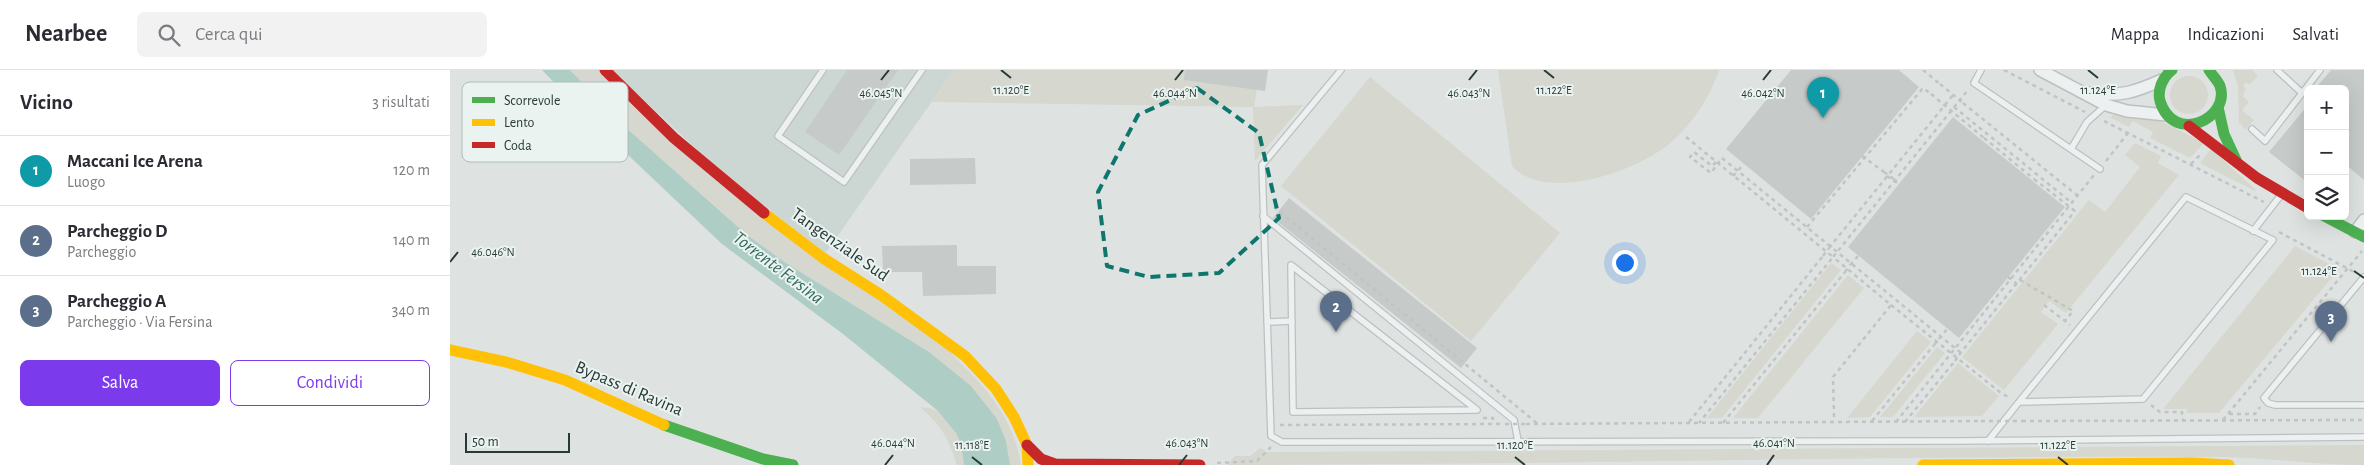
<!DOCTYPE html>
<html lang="it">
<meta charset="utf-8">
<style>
body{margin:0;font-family:"Alegreya Sans",sans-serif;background:#f2f2f3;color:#2b2b33}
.controls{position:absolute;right:15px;top:15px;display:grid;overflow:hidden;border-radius:8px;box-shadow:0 5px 20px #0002}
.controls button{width:45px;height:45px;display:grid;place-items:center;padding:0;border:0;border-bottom:1px solid #e1e1e2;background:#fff;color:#2b2b33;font:25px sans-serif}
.scale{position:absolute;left:15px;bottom:12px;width:105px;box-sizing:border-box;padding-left:5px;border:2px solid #273a37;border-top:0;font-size:14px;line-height:18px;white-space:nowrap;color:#273a37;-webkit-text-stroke:4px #ebf3f1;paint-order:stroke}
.you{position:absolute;left:1174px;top:192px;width:18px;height:18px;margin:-12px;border:4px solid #fff;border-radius:50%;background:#1a73e8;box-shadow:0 0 0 8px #1a73e833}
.badge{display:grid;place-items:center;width:32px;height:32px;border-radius:50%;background:#7c3aed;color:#fff;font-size:16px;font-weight:700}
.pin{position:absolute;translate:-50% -41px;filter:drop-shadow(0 1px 2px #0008)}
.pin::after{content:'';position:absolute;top:26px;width:18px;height:15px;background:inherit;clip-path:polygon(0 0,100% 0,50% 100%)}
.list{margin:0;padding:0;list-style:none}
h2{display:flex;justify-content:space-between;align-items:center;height:65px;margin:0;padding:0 20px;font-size:21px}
h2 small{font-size:16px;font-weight:400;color:#7c7c81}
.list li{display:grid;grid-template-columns:32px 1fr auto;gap:15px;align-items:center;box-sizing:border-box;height:70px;padding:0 20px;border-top:1px solid #e1e1e2}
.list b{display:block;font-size:19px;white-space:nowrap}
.list p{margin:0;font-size:16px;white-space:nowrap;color:#7c7c81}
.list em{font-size:16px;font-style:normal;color:#7c7c81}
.actions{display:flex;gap:10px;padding:15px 20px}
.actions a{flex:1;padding:11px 0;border:1px solid #7c3aed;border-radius:8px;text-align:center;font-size:18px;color:#7c3aed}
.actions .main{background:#7c3aed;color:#fff}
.icon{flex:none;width:28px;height:28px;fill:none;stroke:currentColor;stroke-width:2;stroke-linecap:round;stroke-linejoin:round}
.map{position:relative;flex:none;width:1914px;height:395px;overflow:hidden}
header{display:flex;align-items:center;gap:30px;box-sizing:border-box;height:70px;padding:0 25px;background:#fff;border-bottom:1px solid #e1e1e2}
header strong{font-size:24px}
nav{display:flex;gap:28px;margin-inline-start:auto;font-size:18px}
.search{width:350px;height:45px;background:#f2f2f3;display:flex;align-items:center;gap:12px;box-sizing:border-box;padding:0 18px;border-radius:8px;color:#7c7c81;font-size:19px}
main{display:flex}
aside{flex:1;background:#fff}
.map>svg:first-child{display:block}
.built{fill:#ccd6d3}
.green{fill:#d6d7ce}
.water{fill:#adcdc5}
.building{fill:#c6cbca}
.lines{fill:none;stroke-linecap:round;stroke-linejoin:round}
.lane-casing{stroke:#bcc1c0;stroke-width:8}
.street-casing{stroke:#bcc1c0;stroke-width:14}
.path{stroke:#c0c4c4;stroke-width:2.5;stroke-dasharray:4 4;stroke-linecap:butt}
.lane{stroke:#edf0f0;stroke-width:5.5}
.street{stroke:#edf0f0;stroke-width:11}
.fast{stroke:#4caf50;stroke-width:11}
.slow{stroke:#ffc107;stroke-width:11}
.jam{stroke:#c62828;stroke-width:11}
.path-bridge{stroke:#c0c4c4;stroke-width:2.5;stroke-dasharray:4 4;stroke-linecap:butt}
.marked{fill:none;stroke:#0f766e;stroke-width:4;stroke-dasharray:10 6;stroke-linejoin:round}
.ticks{fill:none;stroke:#273a37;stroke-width:2}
.labels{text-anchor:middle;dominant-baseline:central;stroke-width:4;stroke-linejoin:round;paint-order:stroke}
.street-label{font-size:18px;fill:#273a37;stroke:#ebf3f1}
.water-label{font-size:19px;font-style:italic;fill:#336b5f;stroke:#ebf3f1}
.key{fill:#ebf3f1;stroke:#b0bcb9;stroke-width:1}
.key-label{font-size:14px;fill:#273a37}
.ticks-label{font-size:12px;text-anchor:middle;fill:#273a37;stroke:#ebf3f1;stroke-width:4;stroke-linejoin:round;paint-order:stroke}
</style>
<header>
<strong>Nearbee</strong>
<div class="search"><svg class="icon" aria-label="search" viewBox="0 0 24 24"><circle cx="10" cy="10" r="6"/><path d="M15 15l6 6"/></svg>Cerca qui</div>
<nav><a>Mappa</a><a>Indicazioni</a><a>Salvati</a></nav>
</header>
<main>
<aside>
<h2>Vicino<small>3 risultati</small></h2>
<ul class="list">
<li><span class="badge" style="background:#0f9aa8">1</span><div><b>Maccani Ice Arena</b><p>Luogo</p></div><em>120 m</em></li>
<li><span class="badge" style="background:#5c6f8a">2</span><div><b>Parcheggio D</b><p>Parcheggio</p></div><em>140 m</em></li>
<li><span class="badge" style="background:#5c6f8a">3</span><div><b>Parcheggio A</b><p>Parcheggio · Via Fersina</p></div><em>340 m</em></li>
</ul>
<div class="actions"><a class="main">Salva</a><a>Condividi</a></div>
</aside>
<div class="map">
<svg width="1914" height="395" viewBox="0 0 1914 395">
<rect width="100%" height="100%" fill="#dee3e2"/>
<path class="built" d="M162,0h342l-129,184 -88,-67z"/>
<path class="green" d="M120,0h30l19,20 319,251c38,36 75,70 83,124h-11l-4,-24 -77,-89 -143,-89 -39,-28 -123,-109z
M504,0h306l-6,37 49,-2 -48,56 -2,-54 -321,-5z
M1048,0h221c-9,28 -28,56 -51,75 -34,27 -122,58 -156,21z
M1783,0h19l6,6 -9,9 -3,-3 -3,4 3,3 -3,7 6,6 -7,8 12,10 -9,10 -4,-6h-2l-1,-37z
M1720 25a19 19 0 1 1 38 0a19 19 0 1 1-38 0Z
M920,7l190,156 -89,108 -190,-155z
M1673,44l32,4 49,25 -14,15 -40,-20 3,-6 -20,-11 -4,6 -18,-9 1,-3z
M1685,73l26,13 -3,7 21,12 -113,138 -17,-12 -8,11 17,12 -54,66 -42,-33 127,-157 16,12 35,-45 -15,-12z
M1761,79l45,41 -1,1 -55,-28z
M1845,176l44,23 -120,144h-32v-4h-24z
M1381,193l10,7 -119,148h-15z
M1398,205l16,13 -106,130h-25z
M1467,261l14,11 -61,75 -23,1z
M1487,277l8,6 -52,64h-13z
M1508,293l41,33 -17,20 -68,1z
M470,337c6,1 15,1 19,5 16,11 24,34 25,53h-7c-9,-28 -15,-38 -37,-58z
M1914,375v20c-50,0 -99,-8 -148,-8 -330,-2 -659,8 -989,8l8,-9h15l10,-8 7,4h12z"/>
<path class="water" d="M92,0h28l54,56 123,109 39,28 143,89 42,34 26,33 9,22 4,24h-46l-3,-21 -5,-11 -18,-22 -95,-77 -121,-90 -132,-125z"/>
<path class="building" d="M397,0h51l-59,85 -34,-23z
M735,0h83l-3,21 -81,-11z
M1341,0h108l20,17 -108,132 -85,-70z
M1881,0h33v110l-19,-16v-75h-30z
M1858,35v78l-39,-31z
M1503,47l112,90 -106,131 -111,-91z
M525,88l1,26 -66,1v-26z
M839,128l188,150 -16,20 -188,-150z
M507,175v21h39v28l-73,2 -1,-24h-39l-1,-26z"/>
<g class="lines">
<defs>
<path id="lane" d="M373,0l-45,66 66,46 78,-112
M891,0l-79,95 9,271 11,6 677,-1 405,-4
M1531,0l-7,13 126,86
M1827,0l25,23
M1802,59l13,12 55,-71
M1621,79l16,-27 19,-17
M1736,127l87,43 -130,159 -124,3z
M813,146l251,204 4,21
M1803,161l28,-36
M841,195l186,145 -184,2z
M1914,207l-100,121 4,5 7,2h89
M817,252l25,-1
M1538,371l31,-39"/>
<path id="street" d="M1590,0l66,35 21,6 39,4
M1640,23c30,4 45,-1 72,-13
M1905,162l9,-12"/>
</defs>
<use href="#lane" class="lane-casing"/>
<use href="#street" class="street-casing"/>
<path class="path" d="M1473,0l17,14
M1554,0l81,42
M1513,33l115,93
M1504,37l118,96
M1654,51l160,81
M1236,67l147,120 -134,166
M1534,68l50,41
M1656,91l22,-28
M1266,92l-4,4 -18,-14 -4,5 21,16 11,-15 239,195
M1741,94l10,-10
M1434,102l11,8
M1283,106l11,-12
M824,137l264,217
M1357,157l116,-139 8,6
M1829,162l77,41
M1379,178l124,-153
M1400,195l8,-9
M1570,210l53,31 -8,10
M1441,235l110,88 9,5
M1594,235l26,20
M1489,269l9,-11
M1509,285l116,-144
M1701,335l9,7h22l1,8
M1779,344h26l5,-7
M1384,347l-1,-40 58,-72 -58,-48 135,-167
M1033,348h10v6
M1773,350l139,-169
M1422,351l62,-76
M1572,351l342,-1
M1239,352l134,-166
M1446,352l198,-247
M1455,352l50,-61
M1273,353l122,-151
M1076,354l455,-3
M830,355l222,-1
M767,393l40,-2 14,-14"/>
<use href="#lane" class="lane"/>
<use href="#street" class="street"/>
<path class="fast" d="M1722,0c-9,7 -15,19 -12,31 14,45 71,17 60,-15 -2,-5 -8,-11 -11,-16
M1768,37l6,27 12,26
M1874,146l40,21
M214,355l99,34 30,6"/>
<path class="slow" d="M314,143l59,45 58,37 84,61 31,33 18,28 13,28 1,20
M0,280l56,12 59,18 99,45
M1473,395l269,-2 37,2"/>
<path class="jam" d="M155,0l69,68 90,75
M1739,56l68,52 51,30
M577,375l14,14 14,5 145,1"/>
<path class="path-bridge" d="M1490,14l23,19
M1481,24l53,44
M1412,86l22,16
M1437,106l12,8
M1584,109l41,32
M1373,186l6,-8
M1395,202l5,-7
M1558,207l9,7
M1484,275l5,-6
M1505,291l4,-6
M1531,351h41
M1055,354h21"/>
</g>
<path class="marked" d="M747,18l62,45 20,85 -60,55 -70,4 -42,-11 -9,-74 40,-77z"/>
<path class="ticks" d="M551,0l10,8M1094,0l10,8M1638,0l10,8M431,10l8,-10M725,10l8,-10M1019,10l8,-10M1313,10l8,-10M0,192l8,-10M1904,201l10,7M522,387l10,8M1065,387l10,8M1608,387l10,8M435,395l8,-10M729,395l8,-10M1317,395l7,-10"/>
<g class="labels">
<g class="street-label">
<text transform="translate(390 175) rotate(35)">Tangenziale Sud</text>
<text transform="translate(179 319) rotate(23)">Bypass di Ravina</text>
</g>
<g class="water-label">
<text transform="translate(328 198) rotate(37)">Torrente Fersina</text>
</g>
</g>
<rect x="12" y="12" width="166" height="80" rx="8" class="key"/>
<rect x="22" y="27" width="23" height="6" fill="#4caf50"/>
<rect x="22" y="49" width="23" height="7" fill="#ffc107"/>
<rect x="22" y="72" width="23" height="6" fill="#c62828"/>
<g class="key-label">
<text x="54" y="35">Scorrevole</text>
<text x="54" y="57">Lento</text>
<text x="54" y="80">Coda</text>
</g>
<g class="ticks-label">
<text x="561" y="24">11.120°E</text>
<text x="1104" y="24">11.122°E</text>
<text x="1648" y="24">11.124°E</text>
<text x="431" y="27">46.045°N</text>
<text x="725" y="27">46.044°N</text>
<text x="1019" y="27">46.043°N</text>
<text x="1313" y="27">46.042°N</text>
<text x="43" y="186">46.046°N</text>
<text x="1869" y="205">11.124°E</text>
<text x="443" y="377">46.044°N</text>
<text x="737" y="377">46.043°N</text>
<text x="1324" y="377">46.041°N</text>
<text x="522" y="379">11.118°E</text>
<text x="1065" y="379">11.120°E</text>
<text x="1608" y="379">11.122°E</text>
</g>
</svg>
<div class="controls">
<button>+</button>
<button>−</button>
<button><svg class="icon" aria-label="layers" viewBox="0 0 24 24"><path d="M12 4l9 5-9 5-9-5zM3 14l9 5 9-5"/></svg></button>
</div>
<div class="scale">50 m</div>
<div class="you"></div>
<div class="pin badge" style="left:1373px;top:48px;background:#0f9aa8">1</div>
<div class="pin badge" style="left:886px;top:262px;background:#5c6f8a">2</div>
<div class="pin badge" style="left:1881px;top:272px;background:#5c6f8a">3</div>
</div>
</main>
